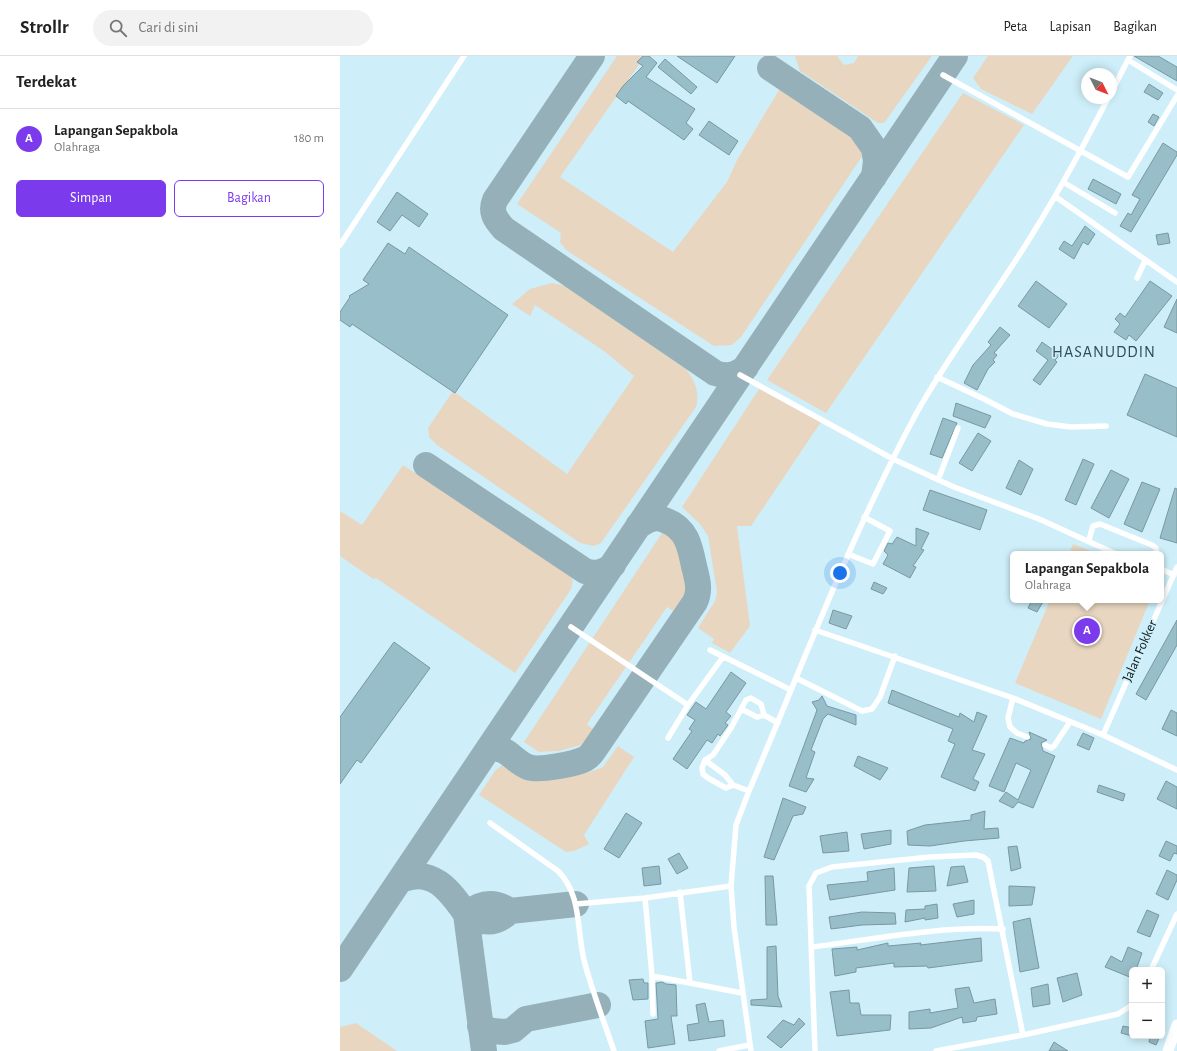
<!DOCTYPE html>
<html lang="id">
<meta charset="utf-8">
<style>
body{margin:0;font-family:"Alegreya Sans",sans-serif;background:#f2f2f2;color:#222}
.controls{position:absolute;right:12px;bottom:12px;display:grid;overflow:hidden;border-radius:6px;box-shadow:0 2px 10px #0003}
.controls button{width:36px;height:36px;display:grid;place-items:center;padding:0;border:0;border-bottom:1px solid #e0e0e0;background:#fff;color:#222;font:20px sans-serif}
.compass{position:absolute;left:741px;top:12px;width:36px;height:36px;border-radius:50%;background:#fff;box-shadow:0 2px 10px #0003;rotate:132deg}
.you{position:absolute;left:500px;top:517px;width:14px;height:14px;margin:-10px;border:3px solid #fff;border-radius:50%;background:#1a73e8;box-shadow:0 0 0 6px #1a73e833}
.badge{display:grid;place-items:center;width:26px;height:26px;border-radius:50%;background:#7c3aed;color:#fff;font-size:13px;font-weight:700}
.pin{position:absolute;translate:-50% -50%;border:2px solid #fff;box-shadow:0 1px 4px #0006}
.popup{position:absolute;left:670px;top:495px;width:154px;height:52px;box-sizing:border-box;display:grid;place-content:center;border-radius:6px;background:#fff;filter:drop-shadow(0 1px 3px #0005);font-size:13px;white-space:nowrap;color:#767676}
.popup b{font-size:15px;color:#222}
.popup::after{content:'';position:absolute;left:50%;top:100%;margin-left:-8px;border:8px solid transparent;border-top-color:#fff}
.list{margin:0;padding:0;list-style:none}
h2{display:flex;justify-content:space-between;align-items:center;height:52px;margin:0;padding:0 16px;font-size:17px}
h2 small{font-size:13px;font-weight:400;color:#767676}
.list li{display:grid;grid-template-columns:26px 1fr auto;gap:12px;align-items:center;box-sizing:border-box;height:60px;padding:0 16px;border-top:1px solid #e0e0e0}
.list b{display:block;font-size:15px;white-space:nowrap}
.list p{margin:0;font-size:13px;white-space:nowrap;color:#767676}
.list em{font-size:13px;font-style:normal;color:#767676}
.actions{display:flex;gap:8px;padding:12px 16px}
.actions a{flex:1;padding:9px 0;border:1px solid #7c3aed;border-radius:6px;text-align:center;font-size:14px;color:#7c3aed}
.actions .main{background:#7c3aed;color:#fff}
.icon{flex:none;width:22px;height:22px;fill:none;stroke:currentColor;stroke-width:2;stroke-linecap:round;stroke-linejoin:round}
.map{position:relative;flex:none;width:837px;height:995px;overflow:hidden}
header{display:flex;align-items:center;gap:24px;box-sizing:border-box;height:56px;padding:0 20px;background:#fff;border-bottom:1px solid #e0e0e0}
header strong{font-size:19px}
nav{display:flex;gap:22px;margin-inline-start:auto;font-size:14px}
.search{width:280px;height:36px;background:#f2f2f2;display:flex;align-items:center;gap:10px;box-sizing:border-box;padding:0 14px;border-radius:22px;color:#767676;font-size:15px}
main{display:flex}
aside{flex:1;background:#fff}
.map>svg:first-child{display:block}
.green{fill:#e8d6c1}
.lines{fill:none;stroke-linecap:round;stroke-linejoin:round}
.taxiway{stroke:#95b0b8;stroke-width:26}
.building{fill:#98beca;stroke:#7998a1}
.lane{stroke:#fff;stroke-width:5.5}
.street{stroke:#fff;stroke-width:11}
.labels{text-anchor:middle;dominant-baseline:central;stroke-width:3.5;stroke-linejoin:round;paint-order:stroke}
.street-label{font-size:14px;fill:#0b171b;stroke:#ceeff9}
.quarter-label{font-size:16px;letter-spacing:1px;fill:#2e4a53;stroke:#ceeff9}
</style>
<header>
<strong>Strollr</strong>
<div class="search"><svg class="icon" aria-label="search" viewBox="0 0 24 24"><circle cx="10" cy="10" r="6"/><path d="M15 15l6 6"/></svg>Cari di sini</div>
<nav><a>Peta</a><a>Lapisan</a><a>Bagikan</a></nav>
</header>
<main>
<aside>
<h2>Terdekat<small></small></h2>
<ul class="list">
<li><span class="badge">A</span><div><b>Lapangan Sepakbola</b><p>Olahraga</p></div><em>180 m</em></li>
</ul>
<div class="actions"><a class="main">Simpan</a><a>Bagikan</a></div>
</aside>
<div class="map">
<svg width="837" height="995" viewBox="0 0 837 995">
<rect width="100%" height="100%" fill="#ceeff9"/>
<path class="green" d="M277,0h28l-85,121 113,75 54,-70 10,-22 45,-75 4,-1 65,45 7,8 7,15 -124,185 -9,8 -18,1 -148,-96 -6,-8 1,-9 -44,-29z
M455,0h42l7,9 10,-2 4,-7h74l-48,67h-6l-78,-52z
M648,0h85l-41,58 -51,-25 -8,-11z
M623,37l61,32 -198,288 -59,-33z
M212,227l13,3 121,83c9,12 14,23 10,38l-95,136 -7,3 -14,-3 -143,-98 -8,-8 -1,-9 25,-37 114,83 67,-98 -30,-25 -69,-46 -5,11 -18,-12 18,-15z
M419,333l62,33 -70,104h-14l13,100 -20,27 -18,-10 2,-4 -16,-11 17,-27 2,-9 -9,-56 -8,-12 -18,-17z
M63,409l165,108 5,7 -2,9 -56,84 -139,-95 -3,1 -33,-23v-45l22,14z
M322,477l7,1c13,14 17,34 22,52l-18,25 -6,-4 -80,117 7,6 -10,14 -25,7 -20,1 -15,-10z
M733,488l25,10h-29z
M710,544h100l-49,119 -86,-36z
M278,690l16,11 -50,78 5,9 -15,7 -8,1 -87,-57 16,-24 8,-7 28,16 9,1 50,-9 13,-5z
M16,967l41,28h-57v-24z"/>
<g class="lines">
<path class="taxiway" d="M252,0l-97,144c-5,12 0,19 9,29l211,144c12,4 20,3 31,-6
M430,12l90,60 14,20 2,13 -2,16
M86,409l159,106c11,4 19,1 28,-6
M148,694c19,-6 24,11 40,17 11,4 47,-3 57,-8 4,-2 7,-6 9,-9l101,-148c6,-12 2,-24 -1,-36 -4,-19 -7,-37 -27,-45 -5,-2 -10,-4 -15,-2 -5,1 -10,5 -14,7
M61,824c31,-14 49,11 65,34 14,-11 28,-14 44,-3
M0,913l615,-913
M140,970l12,5 13,1 8,-2 13,-11 72,-14
M144,995l-18,-137c16,10 30,11 44,-3l66,-7"/>
</g>
<path class="building" d="M303,0h6l8,7 -11,14 49,32 -9,14 7,6 -9,11 -56,-39 -2,3 -10,-8 7,-10 20,-20 -6,-4z
M337,0h58l-18,27z
M794,0h24l19,11v14z
M325,3l32,28 -6,7 -33,-27z
M809,28l14,9 -5,7 -14,-8z
M813,58l6,3 -5,9 -6,-4z
M369,65l29,20 -9,14 -30,-20z
M823,87l14,9v3l-46,77 -11,-6 8,-13 3,2 9,-16 -8,-4z
M753,123l28,15 -5,10 -28,-15z
M57,136l31,22 -9,13 -17,-12 -12,16 -13,-9z
M745,170l10,8 -7,11 -5,-3 -9,17 -15,-10 5,-8 8,5z
M828,177l2,10 -12,2 -2,-10z
M48,187l17,11 4,-7 99,68 -53,78 -103,-69 -2,3 -10,-7v-8l10,-15 -1,-1 20,-12 -6,-4z
M696,225l31,23 -18,24 -31,-22z
M810,225l22,15 -36,45 -7,-6 -3,5 -12,-8 6,-8 -5,-5 5,-6 5,4z
M837,243v34l-13,-6z
M660,271l10,8 -16,18 3,2 -4,5 2,2 -7,7 -11,21 -13,-7 9,-18 18,-20 -3,-3z
M702,286l18,13 -5,5 2,2 -17,23 -7,-5 15,-20 -12,-9z
M805,318l32,14v49l-50,-22z
M616,347l35,13 -6,12 -32,-12z
M603,362l14,5 -15,35 -12,-4z
M638,377l13,8 -19,30 -13,-8z
M743,403l11,5 -18,41 -11,-5z
M679,404l14,9 -12,26 -15,-7z
M771,414l18,9 -20,39 -18,-10z
M802,426l18,7 -18,43 -18,-8z
M835,432l2,1v54l-17,-5z
M590,434l57,20 -7,20 -57,-20z
M576,472l13,5 -8,16 3,1 -11,16 3,1 -6,11 -27,-14 5,-9 -4,-4 4,-8 4,1 5,-7 19,9z
M534,526l13,6 -4,6 -12,-5z
M692,544h12l-7,12 -9,-4z
M493,554l19,6 -6,13 -17,-6z
M837,564v25l-31,55 -10,-6z
M54,586l36,26 -69,95 -4,-3 -17,24v-67z
M391,616l15,11 -20,29 5,4 -6,7 3,2 -8,11 -2,-2 -6,9 -5,-3 -20,29 -14,-10 19,-28 -3,-2 6,-9 -8,-5 9,-13 10,7z
M552,634l67,27 1,-4 14,9 3,-10 10,4 -15,34 13,4 -12,25 6,3 -4,9 -34,-14 14,-33 -7,-3 5,-12 -65,-26z
M482,640l5,10 29,9v10l-28,-11 -5,5 -12,31 4,2 -9,26 8,1 -8,13 -17,-6 28,-76 -5,-8 7,-2z
M831,654l6,3v23l-15,-7z
M689,676l18,8 -6,3 2,8 12,5 -22,52 -15,-6 -5,6 -14,-7 7,-9 12,8 13,-30 -15,-7 -12,29 -15,-6 21,-48 14,5 1,-2 6,-2z
M743,677l11,5 -5,12 -12,-5z
M518,700l30,12 -8,12 -26,-14z
M826,725l11,6v22l-20,-10z
M759,729l26,9 -2,7 -26,-9z
M443,742l23,9 -3,7 -10,2 -19,44 -10,-3z
M645,755l-1,18 14,-1 1,10 -35,3 -34,5 -22,-1 -1,-14 18,-6 46,-5v-5z
M286,757l16,10 -23,35 -15,-9z
M551,774v14l-27,5 -3,-15z
M507,776l2,19 -26,2 -3,-17z
M826,785l11,5v8l-3,-1 -4,8 -11,-5z
M677,790l4,22 -10,3 -3,-24z
M339,797l9,15 -11,6 -9,-15z
M319,810l2,18 -17,2 -2,-18z
M594,810l2,25 -29,1 2,-24z
M624,810l4,16 -21,4 4,-19z
M554,812l1,22 -65,10 -3,-15 41,-4 -1,-9z
M827,814l10,5v5l-9,20 -12,-6z
M425,820h8l4,49h-11z
M669,830l26,1 -3,18 -23,1z
M634,844v14l-17,3 -4,-13z
M597,848l1,14 -13,2v-2l-20,4 1,-12 19,-1v-3z
M807,854l12,5 -9,22 -13,-5z
M522,856l33,1 1,11 -34,1 -31,4 -2,-12z
M690,862l9,50 -19,4 -7,-50z
M641,882l1,23 -54,7 -1,-2 -33,1v-4l-38,5v4l-21,4 -3,-27 25,-2v3l31,-7v3l33,-3 -1,2z
M436,890l2,50 4,11 -31,-2v-5l16,-1v-52z
M788,891l14,6 -6,17h-4v8l-27,-11 6,-11 11,6z
M737,917l5,22 -19,7 -6,-24z
M303,923l1,4h4v16l-15,1 -4,-20z
M322,926l4,2 10,1 1,31h-6l4,28 -27,4 -3,-27 13,-2 -2,-36z
M708,928l2,20 -17,3 -2,-19z
M629,931l5,16 21,-4 2,15 -20,3 -1,4 -13,2 -1,-6 -31,11 -22,1v-17l21,-3v4l28,-5 -3,-19z
M509,934l1,13h9l2,12h30l-1,15 -53,6 -7,-44z
M365,947l4,19 14,-2 2,16 -36,5 -2,-16 12,-2 -3,-18z
M459,962l6,6 -24,24 -14,-11 16,-17 11,5z
M783,970l9,2v8l-11,-3z
M810,980h10l-4,9 -7,-3z
M714,986l14,9h-19z"/>
<g class="lines">
<path class="lane" d="M788,4l49,30
M603,19l185,102 49,-81
M771,37l19,-37
M723,126l52,31
M716,141l121,85
M0,189l124,-189
M797,222l8,-17
M400,319l153,84 61,28 85,32 77,35
M597,321l47,22 29,15 34,10 24,3 35,-1
M598,424l20,-52
M749,484l4,-14 7,-2 52,21 4,3 1,6
M508,498l25,10 17,-33 -26,-14
M821,513l13,6
M231,571l117,78
M475,574l198,68 90,37 74,35
M370,594l81,40
M456,622l66,33 10,-2 8,-12 15,-41
M673,642l-5,20 2,9 7,6 10,4
M401,653l16,8 7,-2 14,8
M763,679l74,-168
M328,682l20,-33 35,-48
M705,689l6,3 3,-2 16,-24
M365,704l20,15 8,10
M409,735l-16,-6 -7,3 -18,-10 -5,-4 -1,-6 3,-8 8,-5 18,-27 15,-28 5,-2 10,6 3,11
M150,767l68,48c25,25 18,61 27,93 8,29 19,58 29,87
M340,836l10,91 52,10
M305,842l7,78 38,7
M236,848l69,-6 86,-12
M472,891c63,-8 127,-21 191,-18
M811,914l26,-56
M312,920l1,38
M379,995l30,-6
M411,995l-17,-124 -3,-41 5,-61 13,-34c54,-127 102,-256 167,-377 27,-49 60,-93 90,-139 38,-56 71,-116 102,-177
M475,995l-6,-165 7,-13 16,-6 98,-10 46,-2 7,2 5,4 35,174
M596,995l87,-16 95,-21 14,-9"/>
<path class="street" d="M828,995l9,-26"/>
</g>
<g class="labels">
<g class="street-label">
<text transform="translate(800 595) rotate(-66)">Jalan Fokker</text>
</g>
<g class="quarter-label">
<text x="764" y="296">HASANUDDIN</text>
</g>
</g>
</svg>
<div class="controls">
<button>+</button>
<button>−</button>
</div>
<svg class="compass" viewBox="-18 -18 36 36"><path d="M0-13l5 13h-10z" fill="#e53935"/><path d="M0 13l5-13h-10z" fill="#767676"/></svg>
<div class="you"></div>
<div class="pin badge" style="left:747px;top:575px">A</div>
<div class="popup"><b>Lapangan Sepakbola</b>Olahraga</div>
</div>
</main>
